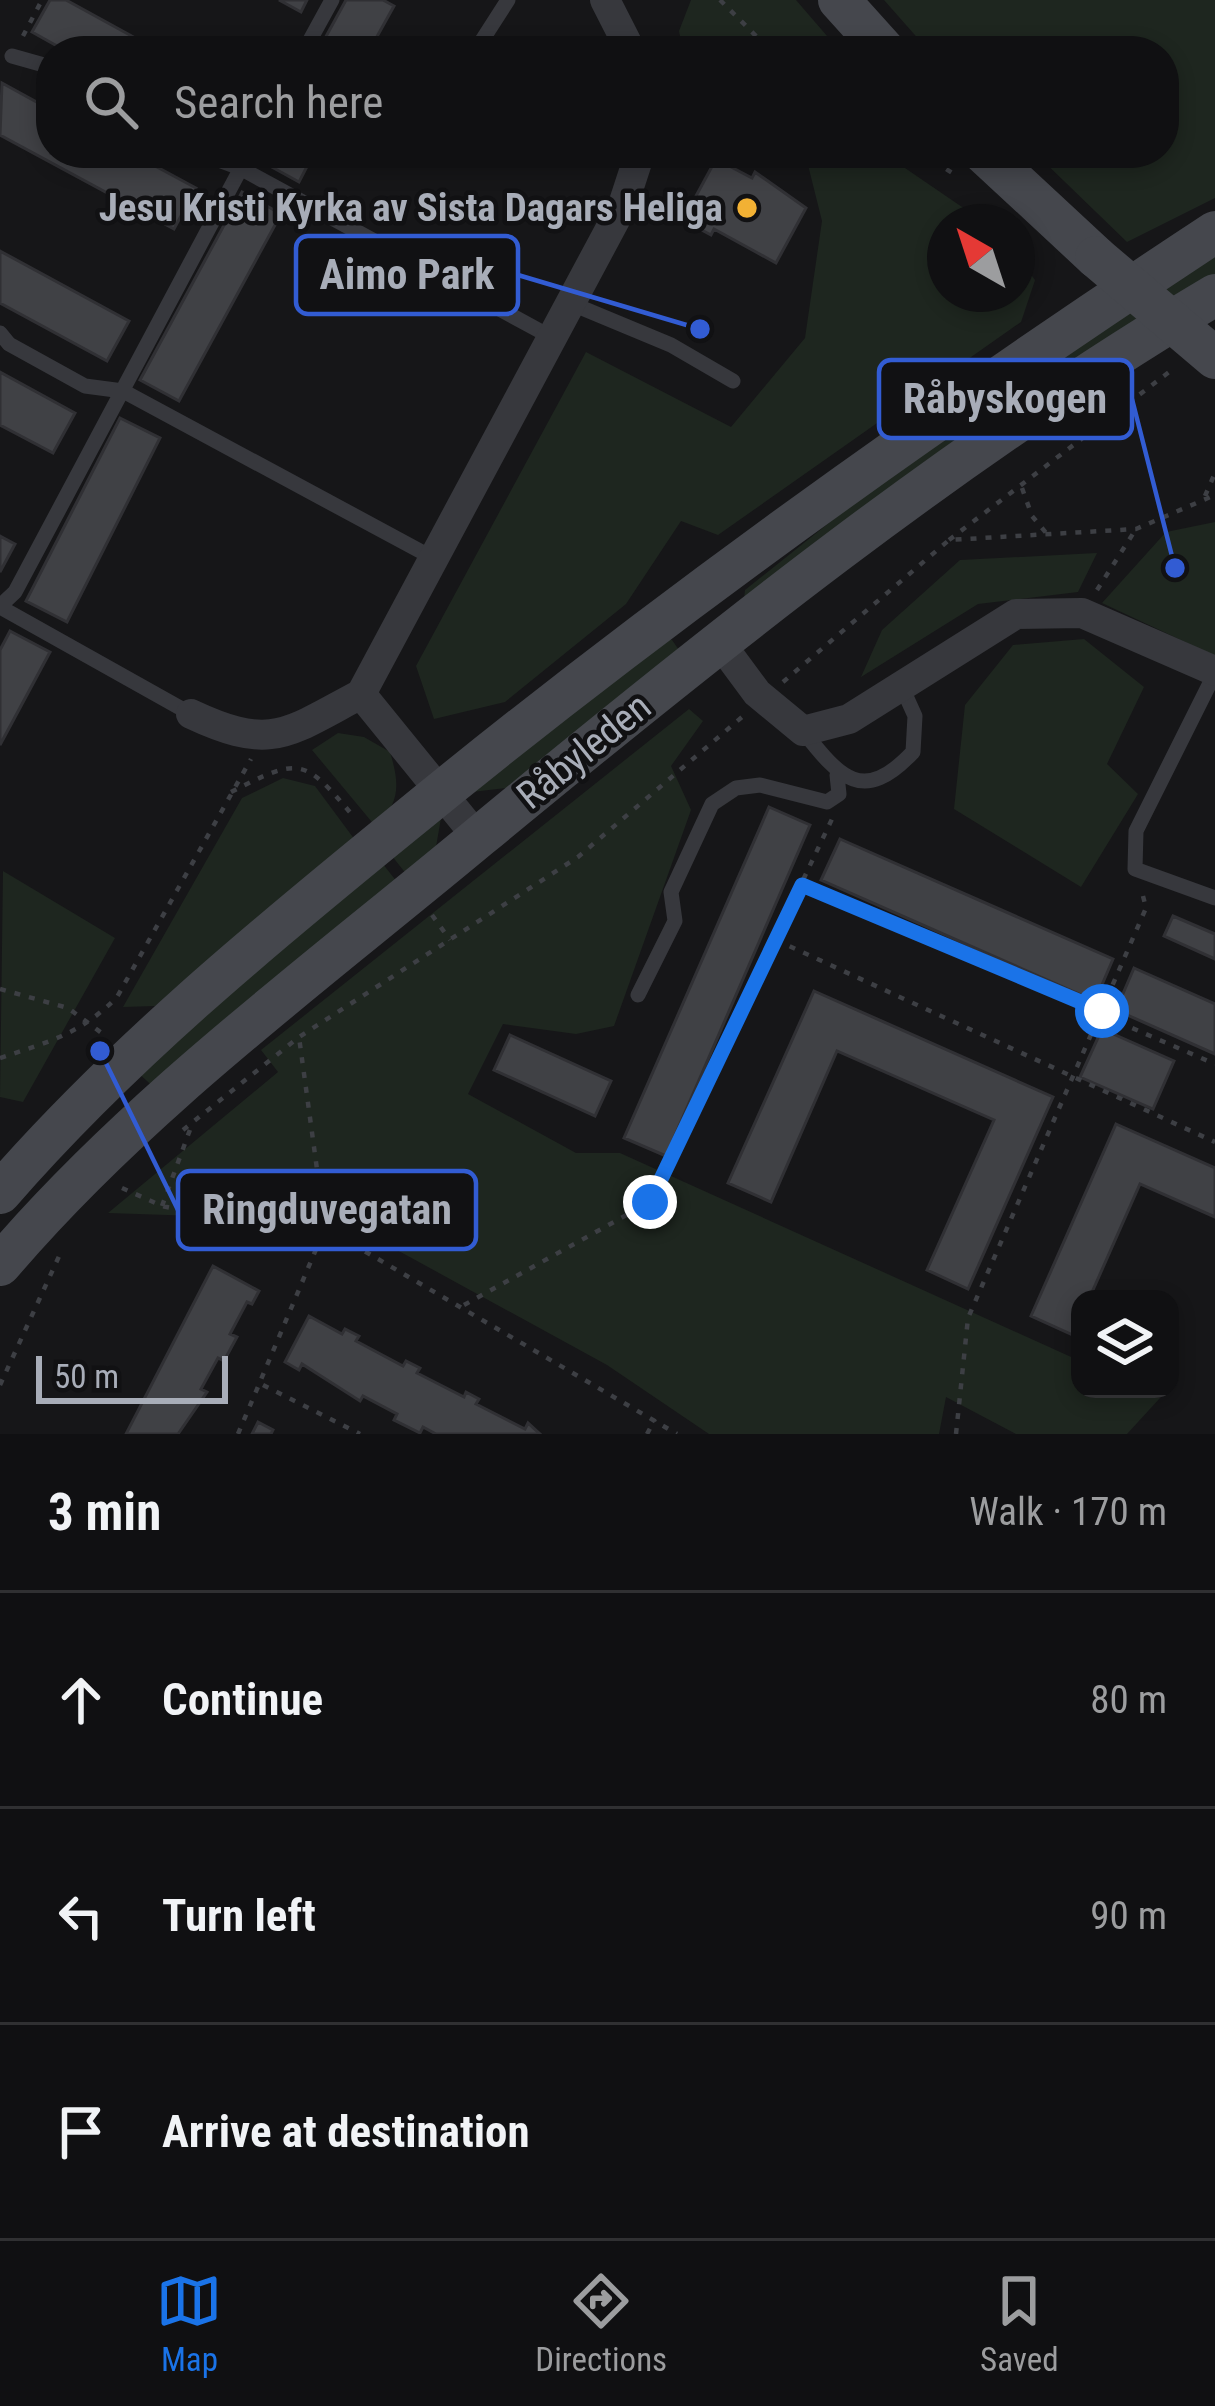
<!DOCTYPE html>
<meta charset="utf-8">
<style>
body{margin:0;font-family:"Roboto Condensed",sans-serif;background:#1e1e20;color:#f1f3f6}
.controls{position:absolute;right:36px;bottom:36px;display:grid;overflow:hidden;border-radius:24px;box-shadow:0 6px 18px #0003}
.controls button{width:108px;height:108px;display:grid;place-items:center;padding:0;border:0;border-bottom:3px solid #303032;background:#101012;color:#f1f3f6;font:60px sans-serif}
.compass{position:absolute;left:927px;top:204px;width:108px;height:108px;border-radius:50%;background:#101012;box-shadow:0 6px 18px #0003;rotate:321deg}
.scale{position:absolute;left:36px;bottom:30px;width:192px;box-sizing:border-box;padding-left:12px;border:6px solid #a8adb8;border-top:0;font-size:33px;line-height:42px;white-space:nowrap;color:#a8adb8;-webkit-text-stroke:9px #111113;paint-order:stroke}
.stop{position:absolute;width:36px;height:36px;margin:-27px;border:9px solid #1a73e8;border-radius:50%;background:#fff}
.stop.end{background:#1a73e8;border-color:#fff;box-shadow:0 3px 12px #0008}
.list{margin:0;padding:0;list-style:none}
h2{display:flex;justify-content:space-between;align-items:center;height:156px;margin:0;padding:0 48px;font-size:51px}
h2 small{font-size:39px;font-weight:400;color:#9c9d9f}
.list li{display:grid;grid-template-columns:78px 1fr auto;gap:36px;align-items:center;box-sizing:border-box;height:216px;padding:0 48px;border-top:3px solid #303032}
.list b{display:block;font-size:45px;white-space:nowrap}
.list em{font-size:39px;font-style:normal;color:#9c9d9f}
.icon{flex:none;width:66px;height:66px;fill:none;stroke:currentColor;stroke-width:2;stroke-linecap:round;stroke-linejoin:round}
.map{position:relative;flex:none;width:1215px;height:1434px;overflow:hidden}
.search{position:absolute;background:#101012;box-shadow:0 6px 18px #0003;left:36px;right:36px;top:36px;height:132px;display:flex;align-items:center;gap:30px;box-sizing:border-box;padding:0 42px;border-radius:48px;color:#9c9d9f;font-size:45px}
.sheet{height:804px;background:#101012}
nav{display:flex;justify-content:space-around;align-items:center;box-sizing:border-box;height:168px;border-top:3px solid #303032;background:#101012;font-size:33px;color:#9c9d9f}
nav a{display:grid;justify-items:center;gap:6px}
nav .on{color:#1a73e8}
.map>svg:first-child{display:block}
.green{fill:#1e261f}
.building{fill:#404145;stroke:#303034;stroke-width:3}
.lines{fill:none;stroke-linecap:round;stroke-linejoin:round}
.path{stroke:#3d3f44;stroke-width:4.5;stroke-dasharray:6 9;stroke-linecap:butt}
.service{stroke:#37383d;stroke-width:15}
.minor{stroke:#37383d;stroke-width:30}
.secondary{stroke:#45474d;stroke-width:42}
.secondary-bridge{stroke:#45474d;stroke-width:42}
.route{stroke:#1a73e8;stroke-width:15}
.poi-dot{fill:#f2b134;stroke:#111113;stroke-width:4.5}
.labels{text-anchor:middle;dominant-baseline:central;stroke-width:9;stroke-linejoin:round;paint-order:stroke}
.poi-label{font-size:39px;font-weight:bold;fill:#a8adb8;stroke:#111113;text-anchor:end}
.street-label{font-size:39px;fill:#a8adb8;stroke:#111113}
.leader{fill:none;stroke:#325cd3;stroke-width:4.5}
.callout-dot{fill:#325cd3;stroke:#111113;stroke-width:4.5}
.callout{fill:#111113;stroke:#325cd3;stroke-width:4.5}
.callout-label{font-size:42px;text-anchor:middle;font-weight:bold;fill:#a8adb8}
</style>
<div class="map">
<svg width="1215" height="1434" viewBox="0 0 1215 1434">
<rect width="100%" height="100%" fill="#161618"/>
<path class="green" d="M691,0h105l44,51h-157l-4,-20z
M884,0h331v198l-88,44 -92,-89h129v-102h-235z
M805,153h78l101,69h-39v72h72v-38l18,24 -14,42 -303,213 -37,-14 -55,83 -121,98 -71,17 -18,-53 170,-314 145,75 74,-89 17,-117z
M1215,251v28l-471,320 1,-9 180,-144z
M1215,522v134l-113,-53 64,-71z
M1097,553l-19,39 -100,12 -117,73 21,-47 78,-70z
M1084,639l60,48 -37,77 31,30 -57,93 -127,-78 11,-104 48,-60z
M659,640h13l7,10 -155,125 -18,13 -34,4z
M689,709l14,12 -32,45 20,44 -77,216 -38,8 -73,-10 -35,70 108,59h44l460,208v28h61l19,9 -33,36h-111l-70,-37 -7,37h-230l-102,-69 -263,-144 -236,-8 170,-141 -17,-22z
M338,733l26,4 26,15c10,33 10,50 -14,75l-64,-77z
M283,778l32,8 40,54 -200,166 -32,1 119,-209z
M441,818l-5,29 -25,33 -23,-29z
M379,859l22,28 -242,205 -24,-22z
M3,871l112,67 -92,164 -23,-5z"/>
<path class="building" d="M50,0h16l93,51h-93l-34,-19z
M279,0h28l-6,12z
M346,0h37l11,6 -25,45h-51z
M2,83l49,27v43h80l65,35 -22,41 -174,-94z
M263,153h51l-15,29 -40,-22z
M716,159l36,19 3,-6 51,36 -30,55 -62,-34 -3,6 -28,-15z
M242,192l39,22 -102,187 -39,-21z
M0,251l129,70 -22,40 -107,-58z
M0,372l75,41 -22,40 -53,-28z
M120,418l40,20 -93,184 -41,-21z
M0,536l15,8 -15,28z
M10,631l40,21 -50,93v-95z
M769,807l41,18 -144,331 -42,-18z
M840,839l273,120 -18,42 -274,-121z
M1173,916l42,18v25l-51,-23z
M1134,968l81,36v50l-99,-44z
M814,991l239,106 -85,192 -41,-19 67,-150 -157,-69 -66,151 -43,-19z
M1102,1029l72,32 -21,48 -73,-32z
M510,1035l101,46 -16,35 -101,-46z
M1116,1124l99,44v49l-75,-33 -51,115h-9l-7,36 -42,-19z
M213,1266l46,25 -7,13 -5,-2 -17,32 7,3 -13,24 -6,-3 -17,31 6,3 -29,42h-52z
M309,1316l33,18 3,-5 14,7 -3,5 47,25 3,-5 14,7 -3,5 47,24 2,-5 13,7 -3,5 49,25 3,-6 12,11h-104l-13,-7 -3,6 -26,-13 3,-6 -34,-18 -3,5 -58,-37 -3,6 -14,-8z
M258,1422l15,8 -2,4h-19z"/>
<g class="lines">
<path class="path" d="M720,0l51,51
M23,36l19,-36
M921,153l36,23
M1022,488l10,28 15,18
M1205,496l10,-23
M949,540l224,-171
M1097,590l39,-61
M783,682l166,-142 187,-11 79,-34
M231,792c70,-36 73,-34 123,25
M802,885l413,179
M432,915l18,25
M776,940l439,202
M0,989l68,19 35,26
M0,1058c48,-16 81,-24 117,-61l134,-238
M183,1130l116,-93 279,-180 164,-140
M122,1188l40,18 42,9 121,13 352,206
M162,1206l29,-79
M464,1305l186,-103 182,-383
M0,1385l61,-133
M263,1385l97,49
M238,1434l87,-206 -26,-191
M647,1434l8,-15
M956,1434l12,-116 178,-410 -4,-16"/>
<path class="service" d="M481,42l27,-42
M304,51l28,-51
M12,56l39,11
M200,153l40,15 311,169
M570,303l101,42 62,36
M0,333l9,11 76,42 38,5 310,167
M0,606l15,-14 234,-439
M0,607l191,107
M1215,673l-79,158 -1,38 80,29
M803,731c37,47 60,74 110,21l2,-36 -14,-31
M638,995l37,-74 -4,-29 41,-88 24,-16 24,-3 67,17 12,-8 -2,-19"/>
<path class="minor" d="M605,0l26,51
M720,643l37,50 46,38 46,-12 167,-105 66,-1 133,58
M361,694l117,144
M191,714c81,38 96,19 170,-20l262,-489 17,-52"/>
<path class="secondary" d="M839,0l46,51
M984,153l112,104
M0,1193c119,-137 261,-254 401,-368 260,-214 533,-408 814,-593
M0,1265c138,-162 316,-292 479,-428 231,-191 478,-389 736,-542"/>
<path class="secondary-bridge" d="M1096,257l119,101"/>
</g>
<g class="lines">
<path class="route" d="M650,1202l152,-317 300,126"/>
</g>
<circle class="poi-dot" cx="747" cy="208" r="12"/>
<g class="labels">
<g class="poi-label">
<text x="723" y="208">Jesu Kristi Kyrka av Sista Dagars Heliga</text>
</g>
<g class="street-label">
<text transform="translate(584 751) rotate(-39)">Råbyleden</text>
</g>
</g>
<path class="leader" d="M700 329L518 275M1175 568L1132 399M100 1051L178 1210"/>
<g class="callout-dot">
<circle cx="700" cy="329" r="12"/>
<circle cx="1175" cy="568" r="12"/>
<circle cx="100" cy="1051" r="12"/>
</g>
<g class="callout">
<rect x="296" y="236" width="222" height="78" rx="12"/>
<rect x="879" y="360" width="253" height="78" rx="12"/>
<rect x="178" y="1171" width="298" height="78" rx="12"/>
</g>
<g class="callout-label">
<text x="407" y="289">Aimo Park</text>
<text x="1005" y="413">Råbyskogen</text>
<text x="327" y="1224">Ringduvegatan</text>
</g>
</svg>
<div class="controls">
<button><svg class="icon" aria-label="layers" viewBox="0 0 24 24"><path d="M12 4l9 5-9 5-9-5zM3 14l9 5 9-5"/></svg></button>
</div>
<svg class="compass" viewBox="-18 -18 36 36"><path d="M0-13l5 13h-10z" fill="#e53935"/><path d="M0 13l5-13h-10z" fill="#9c9d9f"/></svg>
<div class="scale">50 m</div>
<div class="stop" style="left:1102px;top:1011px"></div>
<div class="stop end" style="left:650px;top:1202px"></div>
<div class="search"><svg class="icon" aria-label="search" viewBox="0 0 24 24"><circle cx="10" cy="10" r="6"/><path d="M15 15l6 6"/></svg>Search here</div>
</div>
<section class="sheet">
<h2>3 min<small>Walk · 170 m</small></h2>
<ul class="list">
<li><svg class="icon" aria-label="ahead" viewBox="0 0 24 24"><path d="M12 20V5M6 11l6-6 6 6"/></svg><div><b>Continue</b></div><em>80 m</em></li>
<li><svg class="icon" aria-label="left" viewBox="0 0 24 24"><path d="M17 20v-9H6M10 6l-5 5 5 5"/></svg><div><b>Turn left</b></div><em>90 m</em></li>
<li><svg class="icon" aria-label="arrive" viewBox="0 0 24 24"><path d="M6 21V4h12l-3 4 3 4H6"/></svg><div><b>Arrive at destination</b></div></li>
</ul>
</section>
<nav>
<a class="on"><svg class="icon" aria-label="map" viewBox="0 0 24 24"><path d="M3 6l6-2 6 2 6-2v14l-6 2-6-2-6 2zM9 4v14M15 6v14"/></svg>Map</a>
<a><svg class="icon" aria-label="directions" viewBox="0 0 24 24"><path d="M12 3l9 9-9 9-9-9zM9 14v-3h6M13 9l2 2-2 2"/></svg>Directions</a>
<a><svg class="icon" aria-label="saved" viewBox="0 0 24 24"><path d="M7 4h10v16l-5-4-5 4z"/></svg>Saved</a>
</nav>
